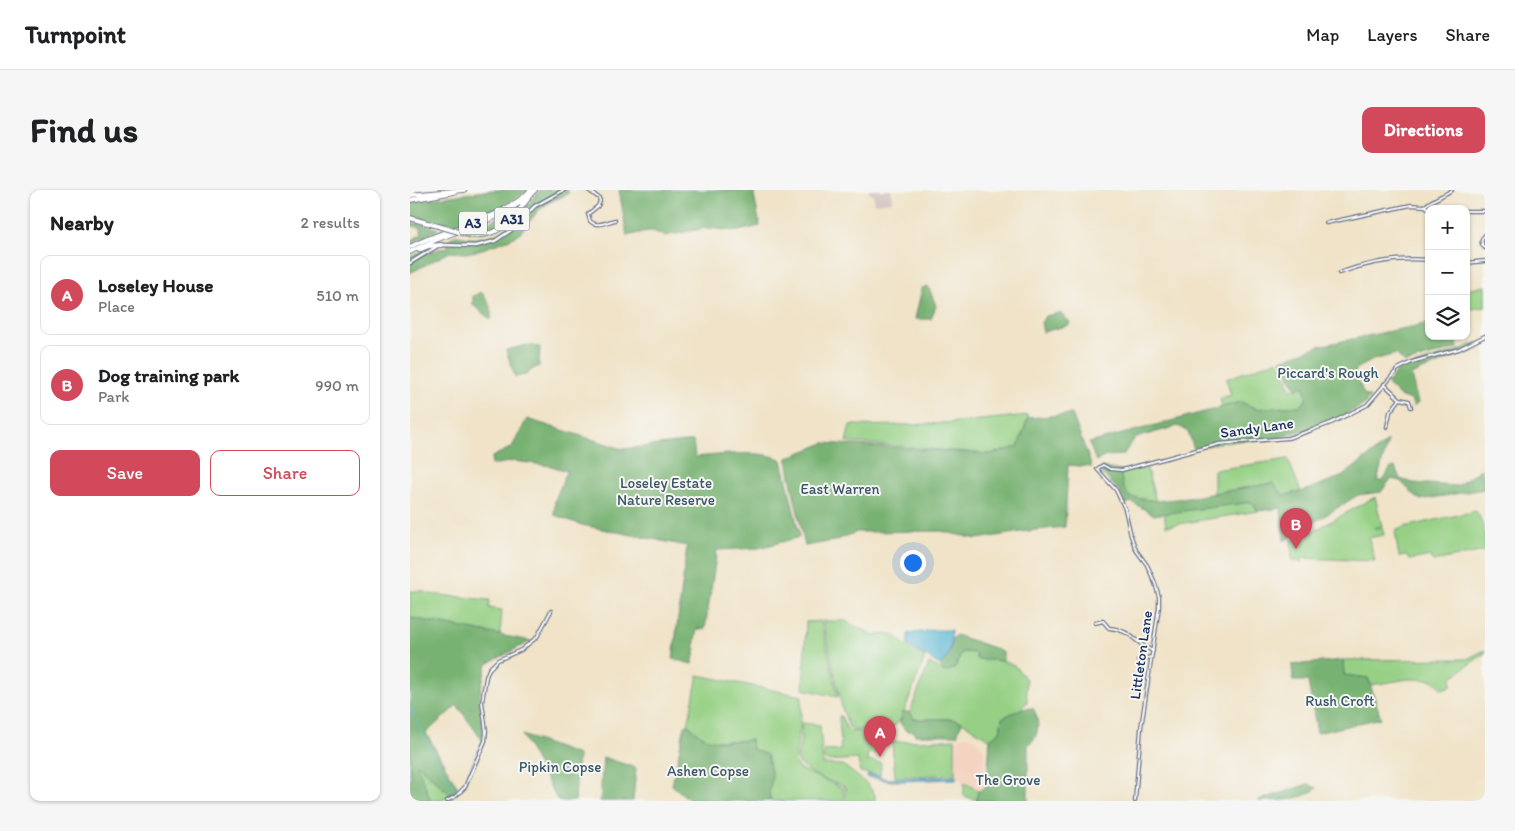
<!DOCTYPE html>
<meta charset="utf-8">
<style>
body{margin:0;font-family:Itim,sans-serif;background:#f6f6f6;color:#202124}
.controls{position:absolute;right:15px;top:15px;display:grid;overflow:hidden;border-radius:10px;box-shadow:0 1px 4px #0004}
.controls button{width:45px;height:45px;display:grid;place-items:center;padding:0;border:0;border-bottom:1px solid #e0e0e0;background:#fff;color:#202124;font:25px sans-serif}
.you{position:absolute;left:502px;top:372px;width:18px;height:18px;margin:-12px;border:4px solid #fff;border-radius:50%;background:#1a73e8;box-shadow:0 0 0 8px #1a73e833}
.badge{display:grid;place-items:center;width:32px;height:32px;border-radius:50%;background:#d1495b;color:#fff;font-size:16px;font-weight:700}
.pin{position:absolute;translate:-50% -41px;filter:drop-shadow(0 1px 2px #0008)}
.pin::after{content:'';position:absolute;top:26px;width:18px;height:15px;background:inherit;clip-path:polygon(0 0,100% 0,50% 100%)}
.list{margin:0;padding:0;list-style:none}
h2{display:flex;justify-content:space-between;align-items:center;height:65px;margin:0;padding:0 20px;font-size:21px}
h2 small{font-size:16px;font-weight:400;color:#757577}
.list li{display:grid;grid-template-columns:32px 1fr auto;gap:15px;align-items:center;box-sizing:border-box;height:80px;margin:0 10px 10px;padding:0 10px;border:1px solid #e0e0e0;border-radius:10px}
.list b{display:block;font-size:19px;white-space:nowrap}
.list p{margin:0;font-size:16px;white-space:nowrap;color:#757577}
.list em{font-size:16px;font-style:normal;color:#757577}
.actions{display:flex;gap:10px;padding:15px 20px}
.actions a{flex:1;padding:11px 0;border:1px solid #d1495b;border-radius:10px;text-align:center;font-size:18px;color:#d1495b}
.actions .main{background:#d1495b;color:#fff}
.icon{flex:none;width:28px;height:28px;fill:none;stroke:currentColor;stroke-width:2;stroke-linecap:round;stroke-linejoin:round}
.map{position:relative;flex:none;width:1075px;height:611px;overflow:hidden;border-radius:10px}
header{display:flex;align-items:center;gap:30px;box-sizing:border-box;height:70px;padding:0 25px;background:#fff;border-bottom:1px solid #e0e0e0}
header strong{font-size:24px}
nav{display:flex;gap:28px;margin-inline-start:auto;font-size:18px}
.intro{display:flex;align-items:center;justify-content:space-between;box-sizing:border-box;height:120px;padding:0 30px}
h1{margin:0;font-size:35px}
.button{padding:12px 22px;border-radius:10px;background:#d1495b;color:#fff;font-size:18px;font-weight:700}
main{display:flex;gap:30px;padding:0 30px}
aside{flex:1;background:#fff;border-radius:10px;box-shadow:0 1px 4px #0004}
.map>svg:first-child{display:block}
.built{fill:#f4d3c0}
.industrial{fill:#d0c0bc}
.green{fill:#96d084;stroke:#588071}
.forest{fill:#78b272;stroke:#4a7068}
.water{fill:#54b6d3;stroke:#387298}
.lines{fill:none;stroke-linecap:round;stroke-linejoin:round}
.stream{stroke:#54b6d3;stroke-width:1}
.minor-casing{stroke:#666e83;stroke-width:4.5}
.tertiary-casing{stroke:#666e83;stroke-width:5}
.primary-casing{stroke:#666e83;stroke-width:6}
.trunk-casing{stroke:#666e83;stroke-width:6}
.minor{stroke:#fff;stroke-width:2}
.tertiary{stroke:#fff;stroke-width:2.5}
.primary{stroke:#fff;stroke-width:4}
.trunk{stroke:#fff;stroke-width:4}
.trunk-bridge-casing{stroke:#666e83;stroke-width:6;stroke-linecap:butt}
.trunk-bridge{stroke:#fff;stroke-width:4}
.labels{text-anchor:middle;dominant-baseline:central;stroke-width:4;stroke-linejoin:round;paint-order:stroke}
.shield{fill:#f6f6f2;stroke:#5d6b8a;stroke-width:1}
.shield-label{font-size:14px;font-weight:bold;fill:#1b2f5e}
.park-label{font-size:15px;fill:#3a5768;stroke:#f6f6f2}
.street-label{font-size:15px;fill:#1b2f5e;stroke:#f6f6f2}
</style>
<header>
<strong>Turnpoint</strong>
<nav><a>Map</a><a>Layers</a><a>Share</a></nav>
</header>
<div class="intro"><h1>Find us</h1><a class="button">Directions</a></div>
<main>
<aside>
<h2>Nearby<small>2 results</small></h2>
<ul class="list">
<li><span class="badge">A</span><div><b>Loseley House</b><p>Place</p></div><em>510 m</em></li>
<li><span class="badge">B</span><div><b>Dog training park</b><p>Park</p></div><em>990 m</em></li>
</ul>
<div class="actions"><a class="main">Save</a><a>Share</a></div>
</aside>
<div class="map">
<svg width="1075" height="611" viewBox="0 0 1075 611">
<rect width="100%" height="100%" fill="#f6f6f2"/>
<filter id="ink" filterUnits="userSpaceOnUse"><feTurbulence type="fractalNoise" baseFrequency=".02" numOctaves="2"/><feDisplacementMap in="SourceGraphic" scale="10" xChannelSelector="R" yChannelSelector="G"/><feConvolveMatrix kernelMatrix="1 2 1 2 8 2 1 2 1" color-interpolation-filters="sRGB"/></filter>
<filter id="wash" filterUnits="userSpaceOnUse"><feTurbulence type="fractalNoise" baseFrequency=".0096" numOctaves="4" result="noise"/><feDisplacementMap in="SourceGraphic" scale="20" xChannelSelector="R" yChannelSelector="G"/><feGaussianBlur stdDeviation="1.12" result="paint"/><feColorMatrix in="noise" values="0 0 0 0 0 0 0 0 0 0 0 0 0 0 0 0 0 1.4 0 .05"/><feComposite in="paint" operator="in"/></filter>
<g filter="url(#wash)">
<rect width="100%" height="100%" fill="#f0e3c7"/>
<path class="built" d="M556,546l7,2 9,9 4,10 -2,29 -5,5 -13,-8 -10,-4 -1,-40z"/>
<path class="industrial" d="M456,0h25l1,12 -18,2v-8z"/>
<path class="green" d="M112,14c-17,21 -30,33 -58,27l24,-8z
M1075,96v21l-19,3v-20z
M868,170l13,29 14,-2 1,14 -7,5 -42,3 -16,-7 -19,5 -2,-9 11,-3 -5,-16z
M617,225l1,3 -10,29 -28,7 -144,-12 4,-17c60,2 117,-3 177,-10z
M878,269l13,33 -18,3 -10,-12 -59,10v-23z
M736,276l10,35 -27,-4 -6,-10 -3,-16z
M965,307l7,29 -8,2 8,-1 2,8 -15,3 6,23 -73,-3v4l-10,-1 -1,-21 10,-2z
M842,312l6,9 -92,15 -2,-13z
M1066,321c8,10 9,28 9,40l-52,10 -2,-5 -22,4 -2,-4 -8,1 -4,-26 9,-4z
M0,401h12l7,3 61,6 -1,8 13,2 -2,25 -89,-17 -1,1z
M411,431l17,76 -35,-8 3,-67z
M413,431h22l29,14 19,-1 15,13 17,10 -23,60 -6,8 -16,7 -27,-2 -4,-3 -7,-19z
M1075,460v3l-33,24 -1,9 -9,3 -9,-9 -25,-1 -37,6 -3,-7 -24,-3 -1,-15 124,-1z
M552,462l14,1v6l27,2 11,4 12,14 1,23 -6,7 -19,9 -2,14 -10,7c-12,-5 -22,-16 -35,-19 -13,-3 -28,0 -41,-1l-4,-7 19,-49 15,8 10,-2z
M288,485l104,21 -2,34 -6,30 4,8 46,21 -2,12h-71l-2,-7 3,-18 -5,-21 -15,-6 -1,-9 -39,1 -11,-5 -13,-11z
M429,526h2l5,11 4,4 29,4v11l-3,1v6h-8l-1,8 14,2 -1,13 -20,-4 -2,-13 -29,2h-3l-2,-3 1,-8 15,1c2,-12 -1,-23 -1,-35z
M392,533l18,2 3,39 20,1 24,19 8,11v6h-31l2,-12 -1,-2c-16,-6 -39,-13 -49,-28l5,-20z
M545,549v35l-60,3 -3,-35z
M5,572l36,33 -11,6h-9z
M554,593h2l13,8 -2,9 -13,-4z"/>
<path class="forest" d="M82,0h36c-19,14 -53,34 -77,36 -8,1 -31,-8 -41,-10v-14z
M130,0h28v4l-18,8 -12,9 -19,23 -9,5 -33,12 -11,2 -16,-1 -40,21v-16l15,-7 4,3 10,-4 9,-2v-7c7,-7 12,-3 21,-2 8,1 19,-1 27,-4 17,-7 32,-30 44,-44z
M209,0h134l7,36 -22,5 -32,-3 -41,8 -12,-5h-6l-20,5z
M0,31l28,8 -28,15v-3l12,-7 -2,-6 -10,-3z
M518,96l8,20 -5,13h-16l7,-31z
M71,102c8,9 11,16 10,28l-18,-15v-9z
M650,123l10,9 -1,3 -26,7 -2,-9 4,-7z
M1019,133v13h25l4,12 -53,15 -9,-9 -23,6 -17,9 -1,5 9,20 6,3 -6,8 -28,14 -48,16 -13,3 -51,4 -30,7 -6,-18 -10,-5 -43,12 -12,17 -17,1 -10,5 -7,-18 152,-41 16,7 42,-3 7,-5 -1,-14 -9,1 -15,-28 38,-14z
M1068,152l-4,9 -22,7 -41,17 7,28 -4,4 -3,-7 -12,-4 -12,-12 11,-14 57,-18z
M117,155l13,2 -1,19c-9,4 -14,10 -24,11l-9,-27z
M662,224l20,53 -24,-2 -3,62 -38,4 -50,8 -36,-8 -84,1 -23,9 -29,5 -16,-74 -2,-14 37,-15 166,11 28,-7 10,-29z
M117,229l96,30 70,-8 2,16c24,-2 67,-8 87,3l18,77 -41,11 -42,2 -12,79h-8l-3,18 2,1 -4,16 -19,-5 14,-113 -105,-21 -28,-10 1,-15 12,-29 -16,-5 -37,-5 -23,4 1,-8 20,-10z
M978,251l-11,40h5l9,-13 4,-1 5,12 13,4 44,3 24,-17 3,10v10l-64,11 -20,-19 -9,-2 -10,13 -23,3 -74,46 -3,-33 -23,3 -6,-9 -98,13 -22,-13 -7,2 -5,-12 -21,-22 3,-3 18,4 3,16 6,10 27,4 31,-3 86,-15 10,12 18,-3 42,-16z
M1,428l120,23 -44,23c-2,9 -5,18 -7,28 -2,16 5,32 2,48l-25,-35 -31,28 32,55 -7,7 -35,-32 15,38h-21v-182z
M546,445l41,14 6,3v9l-27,-2v-6l-14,-1 -8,17 -10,3 -4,-7c8,-7 12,-15 12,-26z
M933,470l1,15 24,3 13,40 -64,15 -9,-52h-15l-1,-16z
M623,518c7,12 7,29 -5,37v56h-51v-8l10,-8 3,-46 10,-7 2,-14 19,-9z
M493,522h7l4,7h38l10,3 -5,13h-42l-1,-4h-8l-6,-8z
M275,535c7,1 11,8 17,11 14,8 33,5 49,4l1,9 15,6 5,21 -3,18 2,7h-80l-19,-16z
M112,545l56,20 -3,46h-17z
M193,567l33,11 -3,33h-33z
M898,594l9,4c-17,13 -39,13 -60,13z"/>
<path class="water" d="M523,440h18c1,14 0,25 -11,35l-32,-20v-11z
M458,584l19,5 69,-3v3l-52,2h-14l-23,-4z"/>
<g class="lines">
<path class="stream" d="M0,517l18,40 28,46
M36,610l19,-16 6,-18 11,-25"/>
</g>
</g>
<g filter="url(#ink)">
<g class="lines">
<defs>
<path id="minor" d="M178,0l11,8 1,3 -2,5 -10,8 2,7c7,7 16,1 25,-1
M1015,16c8,-7 18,-10 27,-16
M1056,21h19
M916,33l85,-18 14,1 4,3
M1075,45c-4,4 -5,9 0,13
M1056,73l19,-2
M929,83c30,-11 58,-16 90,-13
M974,194l16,15 9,2 2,6
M977,237l3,-15 10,-13
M685,433l8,-2 6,7c23,2 25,15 44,23
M728,470l13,-3
M37,611l9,-5 9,-9 20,-46 1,-10 -4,-29 4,-25 3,-8 9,-9 23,-10 16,-13 14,-26
M725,611l6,-73 18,-121v-10l-4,-14 -8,-18 -11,-15 -5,-14 -6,-27 -9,-19 -19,-21 6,-4 7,4 12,1 97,-26 69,-6 24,-8 19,-7 36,-18 31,-36 14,-7 47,-13 26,-13"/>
<path id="tertiary" d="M32,55l34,1 19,-5 15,-10 25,-25 29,-16
M0,73l26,-16"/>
<path id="primary" d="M0,5l54,-5
M0,10l44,-8"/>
<path id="trunk" d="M0,28l21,6
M56,44c33,5 44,-12 62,-35
M0,57c39,-21 88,-24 121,-57
M9,60l10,-4 12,-1
M0,62c41,-23 91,-28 125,-62"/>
</defs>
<use href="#minor" class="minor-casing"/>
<use href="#tertiary" class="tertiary-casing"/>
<use href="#primary" class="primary-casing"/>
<use href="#trunk" class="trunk-casing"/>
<use href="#minor" class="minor"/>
<use href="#tertiary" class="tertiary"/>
<use href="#primary" class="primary"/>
<use href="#trunk" class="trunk"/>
<defs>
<path id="trunk-bridge" d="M21,34l35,10"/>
</defs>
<use href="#trunk-bridge" class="trunk-bridge-casing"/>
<use href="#trunk-bridge" class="trunk-bridge"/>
</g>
</g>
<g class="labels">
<g class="shield">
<rect x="84.5" y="17.5" width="35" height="23" rx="4"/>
<rect x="49" y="21.5" width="28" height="23" rx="4"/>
</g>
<g class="shield-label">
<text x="102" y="29">A31</text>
<text x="63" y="33">A3</text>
</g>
<g class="park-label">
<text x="918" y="183">Piccard's Rough</text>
<text x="256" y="293">Loseley Estate<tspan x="256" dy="17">Nature Reserve</tspan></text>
<text x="430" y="299">East Warren</text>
<text x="930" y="511">Rush Croft</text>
<text x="150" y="577">Pipkin Copse</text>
<text x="298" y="581">Ashen Copse</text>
<text x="598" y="590">The Grove</text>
</g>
<g class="street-label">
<text transform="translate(847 238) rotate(-8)">Sandy Lane</text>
<text transform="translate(731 465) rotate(-82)">Littleton Lane</text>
</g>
</g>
</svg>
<div class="controls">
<button>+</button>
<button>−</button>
<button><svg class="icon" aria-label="layers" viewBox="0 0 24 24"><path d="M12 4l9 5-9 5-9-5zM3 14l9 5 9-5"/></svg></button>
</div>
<div class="you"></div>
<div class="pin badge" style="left:470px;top:567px">A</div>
<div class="pin badge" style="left:886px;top:359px">B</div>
</div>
</main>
